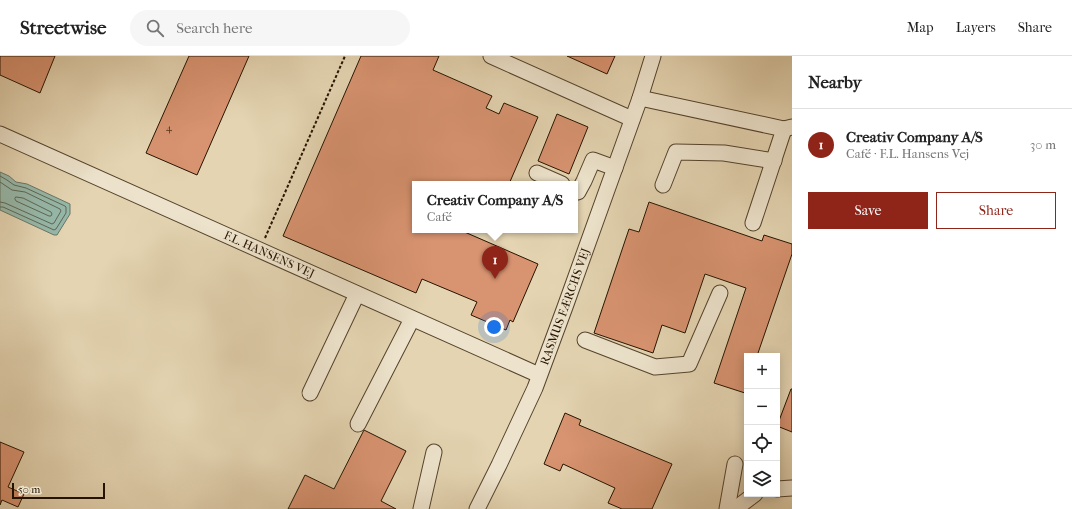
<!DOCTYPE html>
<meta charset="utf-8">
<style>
body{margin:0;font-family:"IM FELL French Canon",serif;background:#f6f6f6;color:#222}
.controls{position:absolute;right:12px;bottom:12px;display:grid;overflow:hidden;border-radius:0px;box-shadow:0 2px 10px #0003}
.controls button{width:36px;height:36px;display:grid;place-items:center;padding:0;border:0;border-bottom:1px solid #e0e0e0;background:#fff;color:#222;font:20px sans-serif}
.scale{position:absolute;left:12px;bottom:10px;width:93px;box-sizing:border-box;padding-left:4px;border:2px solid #251300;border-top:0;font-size:11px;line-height:14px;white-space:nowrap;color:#251300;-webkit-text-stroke:3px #ede3cc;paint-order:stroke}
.you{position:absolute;left:494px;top:271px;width:14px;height:14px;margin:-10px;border:3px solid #fff;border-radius:50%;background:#1a73e8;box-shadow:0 0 0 6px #1a73e833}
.badge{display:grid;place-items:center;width:26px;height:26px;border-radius:50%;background:#8f2418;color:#fff;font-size:13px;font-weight:700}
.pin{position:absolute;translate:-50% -33px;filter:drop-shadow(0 1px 2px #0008)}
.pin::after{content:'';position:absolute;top:21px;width:14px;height:12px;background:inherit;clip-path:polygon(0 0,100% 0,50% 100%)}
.popup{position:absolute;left:412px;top:125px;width:166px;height:52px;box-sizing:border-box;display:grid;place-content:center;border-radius:0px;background:#fff;filter:drop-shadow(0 1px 3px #0005);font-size:13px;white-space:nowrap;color:#767676}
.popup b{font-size:15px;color:#222}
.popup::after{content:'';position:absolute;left:50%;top:100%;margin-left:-8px;border:8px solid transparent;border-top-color:#fff}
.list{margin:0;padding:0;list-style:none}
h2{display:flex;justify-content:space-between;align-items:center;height:52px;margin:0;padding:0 16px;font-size:17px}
h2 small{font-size:13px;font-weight:400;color:#767676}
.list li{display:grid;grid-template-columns:26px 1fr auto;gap:12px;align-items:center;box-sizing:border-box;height:72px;padding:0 16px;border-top:1px solid #e0e0e0}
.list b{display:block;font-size:15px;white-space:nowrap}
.list p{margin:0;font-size:13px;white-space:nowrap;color:#767676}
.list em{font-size:13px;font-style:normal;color:#767676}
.actions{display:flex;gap:8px;padding:12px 16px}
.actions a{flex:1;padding:9px 0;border:1px solid #8f2418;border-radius:0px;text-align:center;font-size:14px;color:#8f2418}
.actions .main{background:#8f2418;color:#fff}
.icon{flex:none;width:22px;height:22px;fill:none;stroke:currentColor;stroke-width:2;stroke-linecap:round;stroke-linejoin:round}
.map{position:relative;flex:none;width:792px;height:453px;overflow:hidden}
header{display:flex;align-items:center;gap:24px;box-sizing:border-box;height:56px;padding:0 20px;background:#fff;border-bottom:1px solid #e0e0e0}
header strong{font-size:19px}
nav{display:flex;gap:22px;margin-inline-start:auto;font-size:14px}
.search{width:280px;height:36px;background:#f6f6f6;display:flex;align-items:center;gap:10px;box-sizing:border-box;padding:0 14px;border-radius:22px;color:#767676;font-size:15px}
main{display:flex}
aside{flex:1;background:#fff}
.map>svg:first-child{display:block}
.water{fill:#96b8a9;stroke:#697665}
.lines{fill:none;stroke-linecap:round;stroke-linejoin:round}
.shore{stroke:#5e6654;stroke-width:1}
.building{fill:#d89370;stroke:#251300}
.minor-casing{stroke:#55432c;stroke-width:17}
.path{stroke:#251300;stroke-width:2;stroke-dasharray:3 2;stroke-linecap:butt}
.minor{stroke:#ede3cc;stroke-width:15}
.labels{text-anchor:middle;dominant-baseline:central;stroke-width:3;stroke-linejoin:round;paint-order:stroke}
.number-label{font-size:10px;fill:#52331c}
.street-label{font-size:12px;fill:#251300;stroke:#ede3cc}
</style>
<header>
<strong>Streetwise</strong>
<div class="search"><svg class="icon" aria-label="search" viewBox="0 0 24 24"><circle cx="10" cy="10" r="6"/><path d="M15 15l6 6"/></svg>Search here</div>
<nav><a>Map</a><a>Layers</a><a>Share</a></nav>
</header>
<main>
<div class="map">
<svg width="792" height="453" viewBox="0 0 792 453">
<rect width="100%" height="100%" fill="#e4d4b1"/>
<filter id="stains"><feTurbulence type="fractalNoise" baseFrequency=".005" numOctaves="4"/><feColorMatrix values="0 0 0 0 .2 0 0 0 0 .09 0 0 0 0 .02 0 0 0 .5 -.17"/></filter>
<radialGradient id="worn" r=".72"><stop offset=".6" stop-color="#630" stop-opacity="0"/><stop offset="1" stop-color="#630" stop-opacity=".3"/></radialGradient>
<path class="water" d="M0,116l9,4 7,6 11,2 43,20v10l-13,21h-3l-54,-25z"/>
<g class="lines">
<path class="shore" d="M0,120l7,4 7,5 12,3 39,18 1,1v6l-10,16 -2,1 -51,-23h-3
M0,126l12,8 13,2 35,17 1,2 -7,12 -2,1 -47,-21 -5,-1
M16,141l7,1 28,14 1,2 -1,2h-2l-33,-15 -1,-2z"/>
</g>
<path class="building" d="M0,0h55l-15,37 -40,-18z
M189,0h60l-52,119 -51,-22z
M361,0h78l-6,14 59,26 -6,12 13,6 5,-11 34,14 -29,67h-94v46h45l78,34 -25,58 -3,-2 -4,10 -35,-15 6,-13 -55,-23 -6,14 -133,-57z
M567,0h48l-8,18z
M557,58l31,13 -19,47 -31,-13z
M649,146l113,39 2,-6 28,9v10l-35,102h-10v30l-2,7 -31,-10 32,-95 -41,-14 -20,59 -23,-8 -9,28 -59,-20 35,-104 10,3z
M791,333h1v43l-15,-6z
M565,357l16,7 -2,5 93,39 -20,45h-30l-14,-6 7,-15 -52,-24 -3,7 -16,-7z
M364,374l42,21 -25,50 15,8h-108l17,-34 29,14z
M0,386l24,10 -16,35 16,7 -6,13 -16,-7 -2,5z"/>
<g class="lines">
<defs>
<g id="minor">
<path d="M491,0l141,63"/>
<path d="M640,42l144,31 8,-2"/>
<path id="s1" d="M0,78l539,241"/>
<path d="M537,117l25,11"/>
<path d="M663,129l13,-33 48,1 50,8"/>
<path d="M575,134l3,2 6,-11 9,-21 22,8"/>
<path d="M753,167l31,-94"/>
<path d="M585,284l70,27 34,-3 31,-71"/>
<path d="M310,337l47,-99"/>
<path d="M358,368l54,-105"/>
<path d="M777,433l15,-1"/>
<path d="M421,453l13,-57"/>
<path id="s2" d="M477,453l22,-44 36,-77 30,-81 75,-209 13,-42"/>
<path d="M727,453l8,-45"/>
<path d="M735,453l20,-15"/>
</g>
</defs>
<use href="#minor" class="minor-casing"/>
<path class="path" d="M265,182l80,-182"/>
<use href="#minor" class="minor"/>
</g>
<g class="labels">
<g class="number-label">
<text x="169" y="72">4</text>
</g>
<g class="street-label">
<text stroke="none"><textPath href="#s1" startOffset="295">F.L. HANSENS VEJ</textPath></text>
<text stroke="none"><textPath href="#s2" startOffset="221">RASMUS FÆRCHS VEJ</textPath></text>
</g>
</g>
<rect width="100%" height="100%" filter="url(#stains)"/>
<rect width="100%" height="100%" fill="url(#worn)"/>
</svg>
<div class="controls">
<button>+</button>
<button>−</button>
<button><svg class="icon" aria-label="locate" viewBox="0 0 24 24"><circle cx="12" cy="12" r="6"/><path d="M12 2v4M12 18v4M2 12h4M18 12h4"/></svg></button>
<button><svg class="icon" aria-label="layers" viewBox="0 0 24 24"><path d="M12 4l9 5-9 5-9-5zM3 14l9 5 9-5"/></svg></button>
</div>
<div class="scale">50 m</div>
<div class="you"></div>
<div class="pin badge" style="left:495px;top:223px">1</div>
<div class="popup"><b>Creativ Company A/S</b>Café</div>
</div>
<aside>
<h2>Nearby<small></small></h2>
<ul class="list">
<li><span class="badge">1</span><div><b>Creativ Company A/S</b><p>Café · F.L. Hansens Vej</p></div><em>30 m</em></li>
</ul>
<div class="actions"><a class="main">Save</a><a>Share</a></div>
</aside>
</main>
